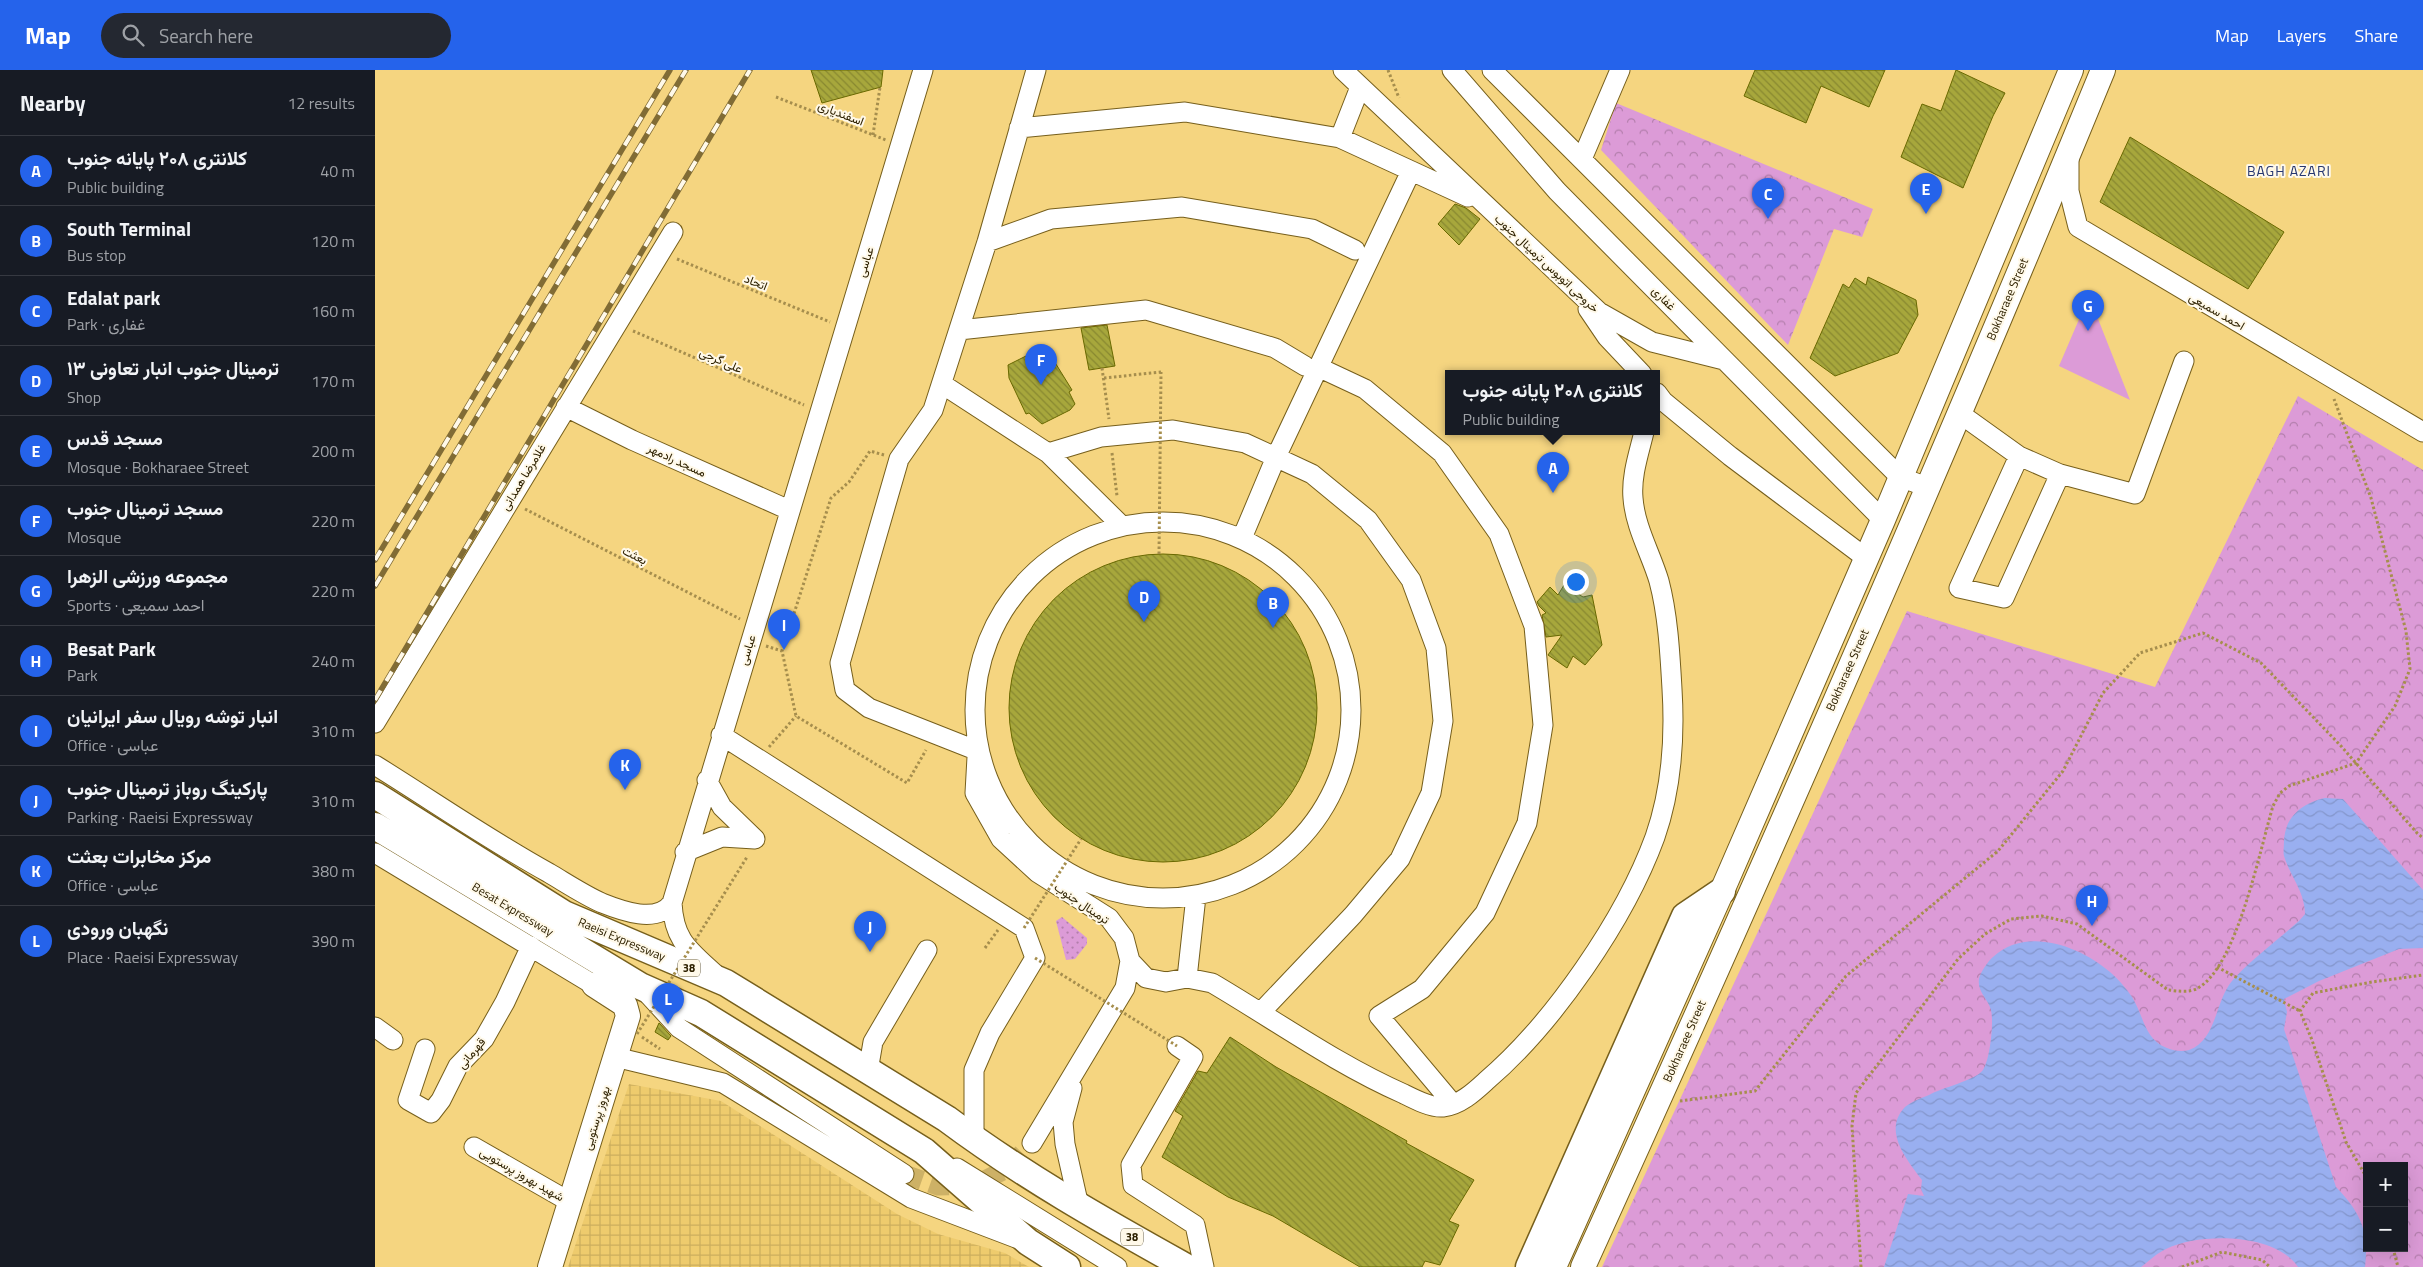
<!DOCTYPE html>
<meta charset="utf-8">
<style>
body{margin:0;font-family:"Titillium Web",Vazirmatn,sans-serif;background:#242831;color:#f1f3f6}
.controls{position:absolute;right:15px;bottom:15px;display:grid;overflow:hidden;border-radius:0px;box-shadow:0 5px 20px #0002}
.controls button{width:45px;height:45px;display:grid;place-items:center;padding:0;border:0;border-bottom:1px solid #363941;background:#171b24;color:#f1f3f6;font:25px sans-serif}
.you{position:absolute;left:1200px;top:511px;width:18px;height:18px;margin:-12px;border:4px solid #fff;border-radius:50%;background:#1a73e8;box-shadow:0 0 0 8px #1a73e833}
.badge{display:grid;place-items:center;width:32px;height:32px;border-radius:50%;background:#2563eb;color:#fff;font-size:16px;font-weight:700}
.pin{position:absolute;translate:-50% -41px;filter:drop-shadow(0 1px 2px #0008)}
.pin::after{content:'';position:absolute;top:26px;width:18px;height:15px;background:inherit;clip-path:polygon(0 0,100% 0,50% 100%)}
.popup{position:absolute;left:1070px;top:300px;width:215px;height:65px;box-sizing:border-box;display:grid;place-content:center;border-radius:0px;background:#171b24;filter:drop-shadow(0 1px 4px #0005);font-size:16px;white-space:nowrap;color:#9ea1a6}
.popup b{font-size:19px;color:#f1f3f6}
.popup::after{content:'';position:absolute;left:50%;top:100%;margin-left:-10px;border:10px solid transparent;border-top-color:#171b24}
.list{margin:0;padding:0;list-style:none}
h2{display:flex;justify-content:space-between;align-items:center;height:65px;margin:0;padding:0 20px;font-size:21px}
h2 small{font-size:16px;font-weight:400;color:#9ea1a6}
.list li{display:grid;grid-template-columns:32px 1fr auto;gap:15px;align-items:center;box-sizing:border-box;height:70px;padding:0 20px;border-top:1px solid #363941}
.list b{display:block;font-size:19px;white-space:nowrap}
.list p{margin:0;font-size:16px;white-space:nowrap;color:#9ea1a6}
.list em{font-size:16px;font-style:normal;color:#9ea1a6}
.icon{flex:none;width:28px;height:28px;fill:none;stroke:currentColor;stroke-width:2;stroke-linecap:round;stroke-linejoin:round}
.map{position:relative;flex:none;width:2048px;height:1197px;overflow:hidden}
header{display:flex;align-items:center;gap:30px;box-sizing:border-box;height:70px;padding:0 25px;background:#2563eb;color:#fff}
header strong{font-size:24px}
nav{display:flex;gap:28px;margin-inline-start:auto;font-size:18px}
.search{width:350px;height:45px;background:#242831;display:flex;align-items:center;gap:12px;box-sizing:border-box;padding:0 18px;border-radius:28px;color:#9ea1a6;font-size:19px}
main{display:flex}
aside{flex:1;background:#171b24}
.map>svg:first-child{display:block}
.industrial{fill:url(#industrial-grid)}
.grass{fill:url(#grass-dots)}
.park{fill:url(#park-crowns);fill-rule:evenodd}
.pitch{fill:#dc9bd7}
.water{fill:url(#water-waves)}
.building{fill:url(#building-back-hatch);stroke:#696900}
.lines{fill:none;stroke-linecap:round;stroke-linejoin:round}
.minor-tunnel{stroke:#cdb166;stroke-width:19;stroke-dasharray:19 9;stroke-linecap:butt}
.minor-casing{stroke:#765f1c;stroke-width:21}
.major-casing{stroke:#765f1c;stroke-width:26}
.highway-casing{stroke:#765f1c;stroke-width:29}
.path{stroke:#a68e4d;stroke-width:3;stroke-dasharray:2.5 2.5;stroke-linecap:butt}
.minor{stroke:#fff;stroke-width:19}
.major{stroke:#fff;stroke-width:24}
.highway{stroke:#fff;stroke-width:26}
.rail-casing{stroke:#816c35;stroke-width:5.5}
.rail{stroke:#fff9e9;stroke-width:4;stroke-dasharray:11;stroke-linecap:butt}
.path-bridge{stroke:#a68e4d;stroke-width:3;stroke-dasharray:2.5 2.5;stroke-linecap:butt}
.labels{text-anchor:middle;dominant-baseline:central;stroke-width:4;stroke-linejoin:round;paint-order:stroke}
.shield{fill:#fff9e9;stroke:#6d6246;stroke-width:1}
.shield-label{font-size:11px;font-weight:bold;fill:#2e2100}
.street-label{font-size:12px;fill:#2e2100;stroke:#fff9e9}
.neighbourhood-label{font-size:14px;letter-spacing:1px;fill:#273770;stroke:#fff9e9}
</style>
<header>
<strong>Map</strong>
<div class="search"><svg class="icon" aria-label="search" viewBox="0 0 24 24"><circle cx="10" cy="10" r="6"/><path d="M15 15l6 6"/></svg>Search here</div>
<nav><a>Map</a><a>Layers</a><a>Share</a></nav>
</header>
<main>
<aside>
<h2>Nearby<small>12 results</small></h2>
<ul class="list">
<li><span class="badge">A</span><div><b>کلانتری ۲۰۸ پایانه جنوب</b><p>Public building</p></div><em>40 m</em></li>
<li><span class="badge">B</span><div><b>South Terminal</b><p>Bus stop</p></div><em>120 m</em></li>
<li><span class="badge">C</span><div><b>Edalat park</b><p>Park · غفاری</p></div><em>160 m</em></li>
<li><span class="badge">D</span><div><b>ترمینال جنوب انبار تعاونی ۱۳</b><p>Shop</p></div><em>170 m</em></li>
<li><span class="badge">E</span><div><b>مسجد قدس</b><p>Mosque · Bokharaee Street</p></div><em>200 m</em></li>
<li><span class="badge">F</span><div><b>مسجد ترمینال جنوب</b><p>Mosque</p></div><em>220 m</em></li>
<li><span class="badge">G</span><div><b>مجموعه ورزشی الزهرا</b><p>Sports · احمد سمیعی</p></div><em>220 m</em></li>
<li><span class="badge">H</span><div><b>Besat Park</b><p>Park</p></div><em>240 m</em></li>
<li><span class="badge">I</span><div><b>انبار توشه رویال سفر ایرانیان</b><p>Office · عباسی</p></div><em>310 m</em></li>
<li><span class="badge">J</span><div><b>پارکینگ روباز ترمینال جنوب</b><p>Parking · Raeisi Expressway</p></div><em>310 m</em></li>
<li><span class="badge">K</span><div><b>مرکز مخابرات بعثت</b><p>Office · عباسی</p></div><em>380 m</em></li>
<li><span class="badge">L</span><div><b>نگهبان ورودی</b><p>Place · Raeisi Expressway</p></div><em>390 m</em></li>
</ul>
</aside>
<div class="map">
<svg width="2048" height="1197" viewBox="0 0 2048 1197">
<defs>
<pattern id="industrial-grid" width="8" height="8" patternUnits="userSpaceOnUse" patternTransform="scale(1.25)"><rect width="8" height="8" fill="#eecb6d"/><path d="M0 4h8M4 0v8" fill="none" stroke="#ccae5d"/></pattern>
<pattern id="grass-dots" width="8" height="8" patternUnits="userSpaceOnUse" patternTransform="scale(1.25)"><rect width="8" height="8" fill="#dc9bd7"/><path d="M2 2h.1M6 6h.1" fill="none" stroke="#b37eac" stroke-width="1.8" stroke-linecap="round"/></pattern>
<pattern id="park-crowns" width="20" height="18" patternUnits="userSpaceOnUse" patternTransform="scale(1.25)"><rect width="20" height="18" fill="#dc9bd7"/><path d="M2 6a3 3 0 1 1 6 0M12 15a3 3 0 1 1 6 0" fill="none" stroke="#b37eac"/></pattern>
<pattern id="water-waves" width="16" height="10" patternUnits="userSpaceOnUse" patternTransform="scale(1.25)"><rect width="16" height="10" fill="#99aff0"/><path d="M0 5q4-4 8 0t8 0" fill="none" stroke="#8496cc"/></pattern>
<pattern id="building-back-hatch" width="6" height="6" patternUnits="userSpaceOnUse" patternTransform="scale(1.25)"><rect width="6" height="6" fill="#a7a73c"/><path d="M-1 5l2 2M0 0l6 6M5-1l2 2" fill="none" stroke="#888830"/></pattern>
</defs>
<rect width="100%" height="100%" fill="#f5d580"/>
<path class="industrial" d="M254,1014l92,17 176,113 41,20 67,19 24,14h-461z"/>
<path class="grass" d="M687,847l25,21v6l-12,15 -9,1 -10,-39z"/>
<path class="park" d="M1241,33l257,106 -11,28 -28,-8 -46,116 -187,-195z
M1923,326l125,74v797h-821l305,-656 248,76zM1992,1096h37v82h-37z"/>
<path class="pitch" d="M1714,226l41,104 -71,-34z"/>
<path class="water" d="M1950,728l18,1 80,91v58l-24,1 -80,32 -35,18 3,13 -3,17 52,158c25,26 33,44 29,80h-67c-22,-34 -98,-35 -132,-18 -9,4 -17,12 -25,18h-257l24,-73 16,2 -3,-7 1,-9c-15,-20 -40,-49 -17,-73 6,-5 16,-9 24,-12 12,-7 47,-15 54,-25 7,-11 11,-47 8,-60 -3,-11 -14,-18 -12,-31 1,-6 9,-18 14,-22 33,-31 87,-11 117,15 8,7 16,16 22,25 12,19 12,42 35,51 7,3 15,4 22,2 26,-9 26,-44 40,-65 15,-20 51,-47 70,-64l6,-7c0,-22 -15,-38 -21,-58 -1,-4 0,-10 0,-15 1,-24 18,-38 41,-43z"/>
<path class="building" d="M436,0h72l-2,17 -59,16z
M1380,0h130l-16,37 -48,-21 -15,37 -62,-27z
M1581,0l49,23 -12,23 -30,72 -62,-31 21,-53 19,7z
M1755,67l154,95 -36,57 -148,-87z
M1080,134l11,4 14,11 -21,26 -21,-21z
M1493,207l48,23 2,15 -20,38 -63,23 -25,-18 33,-74 6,4 6,-10 11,7z
M732,255l8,41 -26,4 -8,-42z
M667,278l9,8 21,34 -3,2 6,12 -5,6 -28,14 -13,-11 -3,1 -17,-36 -1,-13z
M634 638a154 154 0 1 1 308 0a154 154 0 1 1-308 0Z
M1189,515l19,12 9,-2 10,50 -17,20 -12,-9 -6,12 -19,-13 14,-20 -16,2 -4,-22 4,-2 -7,-7 -2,-4 13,-15 8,8z
M284,953l12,13 -3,4 -13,-8z
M855,967l46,30 131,74 -1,2 68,37 -25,41 10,4 -19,40 -15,-4 -3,6h-62l-87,-51 -45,-19 -66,-40 21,-41 -8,-5 23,-40 9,2z"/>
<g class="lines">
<path class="minor-tunnel" d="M529,1104l34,12 37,-1 32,-16 25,-26"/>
<defs>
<path id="minor" d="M968,0l256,242 53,30 72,18
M1077,0l105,121 326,329
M1117,0l408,407 27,10
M644,58l166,-16 155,26 128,59
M965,68l20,-51
M1694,88v33l9,36 345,205
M1207,89l38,-89
M612,172l64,-23 131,-12 130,22 43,21
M1213,239l19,28 35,37
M584,260l187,-20 129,38 30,18
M943,297l47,22 77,64 57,81 35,92 9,99 -16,98 -42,90 -63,76 -43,27 74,88
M567,314l106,69 73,72
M1282,323l6,8 67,55 136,102
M191,337l66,33 157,70
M1584,343l60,43 41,18
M673,383l53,-16 72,-7 72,13 67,31 56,46 43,60 25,68 7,73 -12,72 -31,66 -47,56 -92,97
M1644,386l-60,132 45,10 56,-124 75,20 49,-133
M600 640a188 188 0 1 1 376 0a188 188 0 1 1-376 0Z
M867,468l34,-81 135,-286
M0,653l298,-491
M346,665l303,193 11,30 -45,75 -16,37v69
M603,681l-109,-43 -24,-18 -5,-27 59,-204 34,-49 54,-168 49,-172
M602,687l-2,36 26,46 37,34 71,45 15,20 6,23 -5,27 -93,155
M0,695c58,36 114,75 174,108 17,10 35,22 53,30 20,8 55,21 70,0l251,-833
M310,782l37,-15 33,2 -33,-32 -15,-27
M0,783l219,132
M297,833c2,37 16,46 42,70
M755,891l16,17 20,4 21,-4 25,5c63,37 124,81 192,111 10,5 27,14 39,13 17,-2 31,-15 43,-26 67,-57 139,-162 169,-244 16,-46 20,-100 17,-148 -2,-35 -4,-74 -13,-108 -8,-27 -24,-54 -26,-83 -2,-22 6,-45 11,-66
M812,908l9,-82
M271,922l33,36 225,146
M0,957l18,13
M802,976l16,11 -62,108 2,20 62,40 9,42
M50,979l-17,51 23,13 10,-13 17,-34 26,-27 21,-37 26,-56
M240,987l108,26 188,115 105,40
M493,1001l5,-29 54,-92
M697,1018l-9,34 2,22 14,62
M99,1077l96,55
M582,1098l160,99"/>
<path id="major" d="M175,1197l78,-251 -3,-11 -31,-20
M1179,1197l168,-376 161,-371 188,-450
M1208,1197c180,-396 355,-795 520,-1197"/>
<path id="highway" d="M0,725l189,119 162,69 221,136c75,56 158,103 239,148
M0,756l265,160 61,27 223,138 104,91 39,25
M1154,1197l156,-351 37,-25"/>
</defs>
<use href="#minor" class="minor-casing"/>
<use href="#major" class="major-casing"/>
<use href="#highway" class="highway-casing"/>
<path class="path" d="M1013,0l11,28
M401,27l110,43
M498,65l7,-48
M302,189l153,63
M258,261l171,74
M727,298l7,51
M729,308l57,-6
M737,383l5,43
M509,385l-14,-4 -21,31 -18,16 -49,153 14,65 111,67 19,-33
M150,439l215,110
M391,576l16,5
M394,677l27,-31
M610,878l13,-18
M1842,897l83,44
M267,967l18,12
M1305,1031l75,-10 91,-115 152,-125 65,-80 40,-78 37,-40 63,-20 58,30 80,83 76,87 6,5
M1992,1108l-21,-36 -34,-102 -12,-29 13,-18 59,-11 51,-7
M2018,1178l5,19
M1486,1197l-9,-141 4,-33 102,-134 27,-25 26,-15 31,-3 35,8 91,66c9,1 22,3 30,-2 39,-22 62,-139 75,-182l7,-13 9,-7 67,-23 39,-57 15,-37 -4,-38 -35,-133 -37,-99
M1807,1197l40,-15 40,8 8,7"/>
<use href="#minor" class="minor"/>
<use href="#major" class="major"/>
<use href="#highway" class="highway"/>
<defs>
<path id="rail" d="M0,490l295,-490
M0,516l311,-516
M0,630l375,-630"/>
</defs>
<use href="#rail" class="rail-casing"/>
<use href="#rail" class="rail"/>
<path class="path-bridge" d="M784,484l2,-182
M649,858l57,-89
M660,888l142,88
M262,964l110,-177"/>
</g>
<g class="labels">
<g class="shield">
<rect x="303" y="889.5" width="22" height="17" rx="4"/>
<rect x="746" y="1158.5" width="22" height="17" rx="4"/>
</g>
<g class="shield-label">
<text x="314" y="898">38</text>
<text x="757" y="1167">38</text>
</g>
<g class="street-label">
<text transform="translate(466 43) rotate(21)">اسفندیاری</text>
<text transform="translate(490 192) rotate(-73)">عباسی</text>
<text transform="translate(1172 193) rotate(43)">خروجی اتوبوس ترمینال جنوب</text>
<text transform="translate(381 212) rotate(22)">اتحاد</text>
<text transform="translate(1289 228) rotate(45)">غفاری</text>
<text transform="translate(1632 229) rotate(-67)">Bokharaee Street</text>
<text transform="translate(1842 241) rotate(30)">احمد سمیعی</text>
<text transform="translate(346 290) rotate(24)">علی گرجی</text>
<text transform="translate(302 390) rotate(25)">مسجد رادمهر</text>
<text transform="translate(148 407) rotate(-59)">غلامرضا همدانی</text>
<text transform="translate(260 485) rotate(27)">بعثت</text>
<text transform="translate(372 580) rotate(-73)">عباسی</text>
<text transform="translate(1472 600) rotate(-66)">Bokharaee Street</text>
<text transform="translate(707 833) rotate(34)">ترمینال جنوب</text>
<text transform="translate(138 839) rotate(31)">Besat Expressway</text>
<text transform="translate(247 869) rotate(23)">Raeisi Expressway</text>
<text transform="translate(1309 971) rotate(-66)">Bokharaee Street</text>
<text transform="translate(96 983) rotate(-50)">قهرمانی</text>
<text transform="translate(221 1048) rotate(-73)">بهروز پرستویی</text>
<text transform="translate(147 1104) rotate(30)">شهید بهروز پرستویی</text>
</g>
<g class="neighbourhood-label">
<text x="1914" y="100">BAGH AZARI</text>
</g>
</g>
</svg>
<div class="controls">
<button>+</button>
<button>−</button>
</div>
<div class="you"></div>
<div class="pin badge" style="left:1178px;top:423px">A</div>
<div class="popup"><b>کلانتری ۲۰۸ پایانه جنوب</b>Public building</div>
<div class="pin badge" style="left:898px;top:558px">B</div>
<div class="pin badge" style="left:1393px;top:149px">C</div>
<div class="pin badge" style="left:769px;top:552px">D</div>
<div class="pin badge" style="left:1551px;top:144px">E</div>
<div class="pin badge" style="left:666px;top:315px">F</div>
<div class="pin badge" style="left:1713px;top:261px">G</div>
<div class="pin badge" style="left:1717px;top:856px">H</div>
<div class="pin badge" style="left:409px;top:580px">I</div>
<div class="pin badge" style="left:495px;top:882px">J</div>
<div class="pin badge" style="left:250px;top:720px">K</div>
<div class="pin badge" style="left:293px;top:954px">L</div>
</div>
</main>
